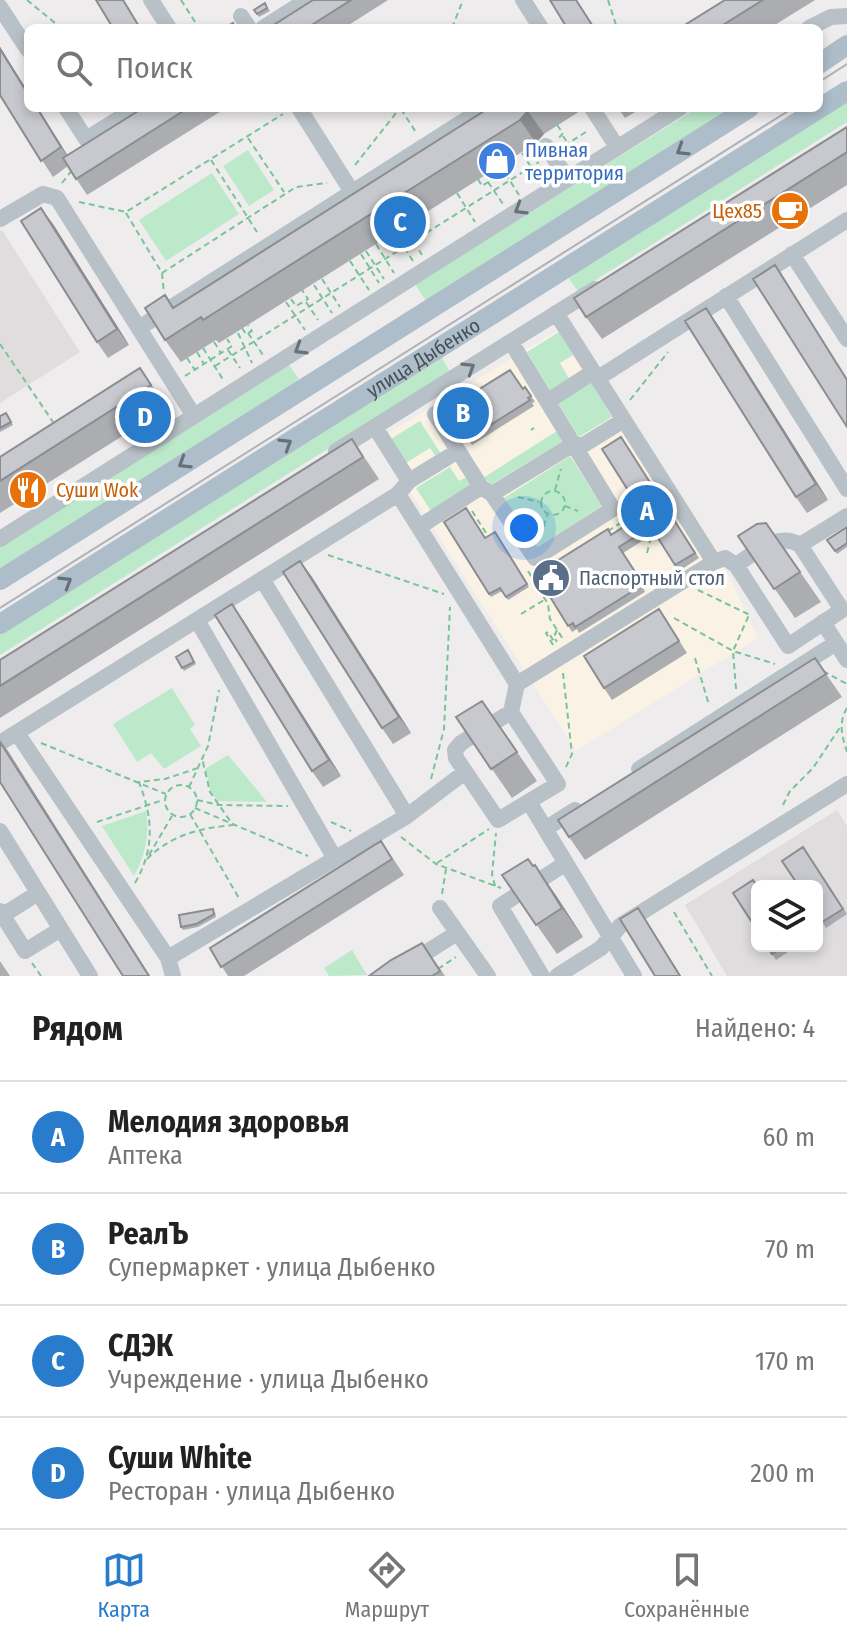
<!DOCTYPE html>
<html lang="ru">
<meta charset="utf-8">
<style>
body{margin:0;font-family:"Fira Sans Condensed",sans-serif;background:#f2f2f2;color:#222}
.controls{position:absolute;right:24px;bottom:24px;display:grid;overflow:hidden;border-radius:12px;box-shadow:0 4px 12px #0003}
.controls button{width:72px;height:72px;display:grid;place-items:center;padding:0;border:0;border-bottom:2px solid #e0e0e0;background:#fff;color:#222;font:40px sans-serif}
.you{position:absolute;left:524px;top:528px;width:28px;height:28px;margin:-20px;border:6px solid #fff;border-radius:50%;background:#1a73e8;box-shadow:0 0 0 12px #1a73e833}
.badge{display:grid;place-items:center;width:52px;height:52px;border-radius:50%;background:#297ccb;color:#fff;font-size:26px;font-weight:700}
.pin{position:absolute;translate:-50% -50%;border:4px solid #fff;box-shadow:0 2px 8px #0006}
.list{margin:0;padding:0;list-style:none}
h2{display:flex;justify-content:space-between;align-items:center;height:104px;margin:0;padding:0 32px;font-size:34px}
h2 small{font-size:26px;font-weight:400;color:#767676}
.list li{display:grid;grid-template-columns:52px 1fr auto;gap:24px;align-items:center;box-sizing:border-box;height:112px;padding:0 32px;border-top:2px solid #e0e0e0}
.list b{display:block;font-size:30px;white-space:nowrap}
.list p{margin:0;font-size:26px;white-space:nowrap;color:#767676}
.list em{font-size:26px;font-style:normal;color:#767676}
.icon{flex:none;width:44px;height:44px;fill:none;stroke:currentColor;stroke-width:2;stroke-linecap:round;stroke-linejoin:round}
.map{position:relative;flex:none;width:847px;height:976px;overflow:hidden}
.search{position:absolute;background:#fff;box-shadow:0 4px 12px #0003;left:24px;right:24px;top:24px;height:88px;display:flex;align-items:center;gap:20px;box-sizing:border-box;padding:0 28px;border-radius:12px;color:#767676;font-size:30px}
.sheet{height:552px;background:#fff}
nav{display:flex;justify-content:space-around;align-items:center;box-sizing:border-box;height:112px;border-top:2px solid #e0e0e0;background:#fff;font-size:22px;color:#767676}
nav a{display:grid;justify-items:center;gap:4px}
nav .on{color:#297ccb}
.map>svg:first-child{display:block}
.commercial{fill:#f9f2e5}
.education{fill:#dfdddd;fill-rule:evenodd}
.green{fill:#bde9cb}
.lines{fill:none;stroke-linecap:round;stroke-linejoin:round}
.path{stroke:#78c499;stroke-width:2;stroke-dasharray:6 4;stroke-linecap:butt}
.minor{stroke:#b8c1c7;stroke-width:16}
.major{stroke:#adbdc9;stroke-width:20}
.tram{stroke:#afb2b6;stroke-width:2}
.wall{fill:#abadb1}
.shaded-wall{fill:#8b8d90}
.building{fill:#c7c9ce;stroke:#8b8d90;stroke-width:2}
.oneway{stroke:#657179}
.oneway2{stroke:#687279}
.labels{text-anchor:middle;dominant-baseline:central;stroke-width:7;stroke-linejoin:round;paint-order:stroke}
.shop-label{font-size:20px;fill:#366cbe;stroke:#fff;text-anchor:start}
.food-label{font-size:20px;fill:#c56008;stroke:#fff;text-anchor:end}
.street-label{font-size:20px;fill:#465057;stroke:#fff}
.service-label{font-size:20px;fill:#4e5e75;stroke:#fff;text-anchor:start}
</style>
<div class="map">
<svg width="847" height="976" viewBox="0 0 847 976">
<rect width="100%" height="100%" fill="#eeecec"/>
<path class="commercial" d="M570,323l145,224 43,91 -182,113 -199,-311z"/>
<path class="education" d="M2,230l78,122 -80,51v-172z
M837,810l10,16v150h-120l-42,-71zM757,886h60v60h-60z"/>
<path class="green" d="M847,100v22l-269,169 -9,-12 26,-22z
M697,108h37l-308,193 -11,-17z
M248,150l26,40 -25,16 -26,-40z
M212,173l27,41 -73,47 -27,-41z
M559,332l14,23 -13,8 11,19 -19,11 -25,-41z
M440,355l10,17 -450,283v-24z
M289,365l10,14 -26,20 -273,173v-25z
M589,379l23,38 -33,20 -23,-37z
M420,421l21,33 -5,3 -6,-9 -26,16 -15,-24z
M557,431l6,10 -71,43 -9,-6z
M570,456l32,50 -66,42 -32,-50z
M450,467l9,14 9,-5 5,9 -42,26 -15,-23z
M172,688l23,37 -5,4 11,17 -37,23 -13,-16 -14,9 -24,-38z
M228,755l39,47 -49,-1 -7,-9 -6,-23z
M146,811c4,24 -1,44 -12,65l-32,-50z
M352,950l15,25 -38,1 -5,-8z"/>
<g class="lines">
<path class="path" d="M27,0l34,28
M181,0l18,28
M608,0l9,28
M452,28l11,-28
M401,109l16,25
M557,125l6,8 -4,5
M563,136l14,21
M248,138l36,54
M564,146l25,-16
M522,153l18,28
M211,160l46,72
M355,165l45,-57
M500,165l19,30
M478,179l4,7 11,-7 -4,-5
M488,182l15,22
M62,183l11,-14
M457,193l18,29
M79,202l47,10 157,-98
M126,213l36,60 2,20
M403,226l6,7 9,-6 -4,-7
M409,233l13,22
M393,234l5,7 5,-4 -5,-8
M399,239l14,22
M376,244l18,29
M366,251l18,28
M361,254l18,29
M350,261l19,29
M162,273l134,-86 31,-4
M322,279l18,28
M314,285l18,28
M291,299l5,7 12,-7 -6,-9
M286,302l19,28
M306,302l12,18
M242,328l4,6 6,-3 -4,-6
M238,333l14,30
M248,333l15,22
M214,342l7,11 11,-7 -5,-7
M0,344l53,78
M203,348l21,33
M228,350l12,18
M197,352l7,12
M187,358l8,12
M215,366l324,-204
M185,376l36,-23
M630,400l38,-48
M531,430l3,-2
M555,490l6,-21
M541 503a12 12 0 1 1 24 0a12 12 0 1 1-24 0Z
M518,497l21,5
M565,506l13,5
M472,511l16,25
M608,531l14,-9
M541,536l6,-21
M647,553l4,-16
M328,555l116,39
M528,571l20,33 2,15 13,20
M698,590l52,25
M521,614l23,-14
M674,618l59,33 42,13
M557,630l-3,7 3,5
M553,645l-7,-12 2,-1 7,11
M695,658l14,47
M823,671l24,13
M563,673l9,81 -7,15
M736,689l-3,-38 16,-36
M847,708c-9,15 -5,28 0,44
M41,743l125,51
M431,779l13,-50 6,-122
M165 801a16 16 0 1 1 32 0a16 16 0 1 1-32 0Z
M189,787l19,-41 11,-56
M197,800l22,5 69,1
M783,805l7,-14 23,-23 28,-42
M195,808l113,48
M190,814l50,86
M97,822l66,-22
M331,822l20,9
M401,837l35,27 65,24
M149,855l23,-39
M147,859c24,-24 53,-31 86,-34l-23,-33 -8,-34
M437,863l52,-34
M135,883c20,-35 18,-64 4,-101l26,-3 33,-11
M495,886l-3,-12 4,-41
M442,894l4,-25
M674,912l38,64
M32,963l9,13
M438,969l18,-12"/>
<path class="minor" d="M151,0l18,28
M523,0l18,28
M0,7l28,43
M241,16l8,12
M263,28l44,-28
M809,28l22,-11 16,-1
M66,108l20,31 50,-31
M299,108l53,84
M592,108l25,39
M546,146l17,26
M0,219l43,-25 14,4 137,218
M792,254l55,85
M726,296l121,193
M556,313l158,249 11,-4 11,7 52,81 54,-36 -42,-65c-22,-14 -45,8 -64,20
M139,328l345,-220
M598,378l249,-158
M548,401l45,-29
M435,414l46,73 11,7 43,64 78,-49 -102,-167
M375,427l34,54
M336,451l259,-162
M398,494l119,190
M492,494l75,-46 18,-4 39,-24
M419,527l62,-40
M0,539l680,-431
M800,545l47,-29
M262,579l145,237
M197,620l137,237
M823,622l24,38
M511,712l47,72 -60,36 -42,-62 -1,-8 6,-7 50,-31 6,-28 197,-122
M17,733l151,225 5,18
M0,743l398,-249 11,-13 49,-30
M639,769l197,-126
M529,802l105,174
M545,829l30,-19
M0,831l90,145
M440,908l48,68
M0,911l25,40 36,-22
M0,917l38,-24
M168,958l239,-142 58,-44
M389,976l68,-43
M542,976l-42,-70 66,-43
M557,976l44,-28 20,-23 226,-141"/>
<g class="major">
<path d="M819,64l28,-19"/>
<path d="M0,580l749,-472"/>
<path id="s1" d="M0,624l847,-533"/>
</g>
<path class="tram" d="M819,82l28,-18
M0,608l793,-500"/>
</g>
<path class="wall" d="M313,0h75l-44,28h-75z
M725,0h90l-45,28h-90z
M265,3l5,8 -11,6 -5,-7z
M0,47l28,45v16h10l29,47 76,-47h83l-139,87 -19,-29 -15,11 -53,-82z
M489,108h89l2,3 -36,23 -8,9 -317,200 -3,-3 -35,22 -16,-22v-45l8,13z
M618,108h24l-17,10z
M847,127v58l-245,154 -16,-22z
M53,224l76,121 -21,13 -11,-16z
M718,325l110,175 -21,13 -11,-16z
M140,368l27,40 -167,105v-56z
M525,387l10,15 -3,1 2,3 -62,39 -23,-37z
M6,413l7,12 -13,7v-16z
M621,437l78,121 -20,13 -24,-38 -32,20 22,34 -2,1 2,4 -66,41 -2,-4 -5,3 -36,-58 75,-39 32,-21z
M352,439l27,40 -379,239v-58z
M444,522l41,16 10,-6 34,55 -21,13 -6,-9 -11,6z
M766,523l55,79 -26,16 -57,-82z
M847,527v20l-10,7 -10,-14z
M300,561l111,172 -18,11 -11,-16z
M232,604l109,172 -18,11 -11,-16z
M659,609l28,44 -75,47 -8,-12z
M188,650l8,14 -12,7 -8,-14z
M815,658l27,39 -257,163 -16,-23z
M482,701l55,80 -25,17 -56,-81z
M803,847l44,67 -21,14 -30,-46z
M392,857l12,18 -160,101h-16l-18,-28z
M533,866l22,28 28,43 -26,17 -55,-79z
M215,912l1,5 -18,10 -15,3 -2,-3z
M422,943l23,33h-76z
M767,946h30l-21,14z
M0,961l10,15h-10z"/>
<path class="shaded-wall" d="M0,47l28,45v2l-28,-45z
M37,108h1l35,56 -12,-17z
M528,111l16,23 -8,9 -16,-23z
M41,208l12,16 76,121 -12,-16z
M775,265l11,16 61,99z
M706,308l12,17 110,175 -12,-16z
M300,561l12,16 99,156 -12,-16z
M232,604l12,17 97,155 -12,-16z
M0,740l8,11 142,225h-1z
M535,865l20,29 28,43 -21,-29z
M638,908l11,17 32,51h-1z"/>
<path class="building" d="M96,0h27l17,28h-27z
M313,0h38l-44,28h-38z
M550,0h26l18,28h-27z
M725,0h38l-45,28h-38z
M265,3l2,5 -10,6 -3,-4z
M233,23l3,5h-11z
M0,49l28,45v14h9l24,39 -20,14 -41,-66z
M143,108h45l-112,71 -13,-21z
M489,108h44l-5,3 -8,9 -317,200 -2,-3 -36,23 -20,-32 20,-13 8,13z
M847,127v25l-261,165 -12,-19z
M41,208l76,121 -20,13 -76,-121z
M775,265l72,115v47l-94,-148z
M706,308l110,176 -20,13 -111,-176z
M140,368l11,17 -151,96v-24z
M510,370l13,19 2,-2 6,9 -3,2 2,2 -62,39 -19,-31z
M6,413l5,9 -11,6v-12z
M621,437l74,116 -20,12 -24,-38 -32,20 22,34 -2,1 2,4 -66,41 -2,-4 -5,3 -32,-52 72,-45 3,6 32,-21 -41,-65z
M352,439l11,18 -363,229v-26z
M466,508l19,30 10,-6 32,52 -21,13 -6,-9 -11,6 -45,-72z
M766,523l34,49 -26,17 -36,-53 19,-12z
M847,527v16l-12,8 -8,-11z
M300,561l99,156 -17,11 -99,-156z
M232,604l97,156 -17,11 -97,-156z
M659,609l20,32 -75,47 -20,-32z
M188,650l6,12 -12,6 -6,-11z
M815,658l11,16 -257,163 -11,-17z
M482,701l35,51 -26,17 -35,-52z
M0,742l149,234h-26l-123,-194z
M381,841l11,18 -171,108 -11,-19z
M803,847l40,62 -21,13 -5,-7v-29h-28l7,-4 -14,-21z
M528,859l5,7 2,-1 27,43 -26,17 -34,-50z
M753,880l4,6v44l-24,-37z
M638,908l42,68h-25l-35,-57z
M213,909l1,5 -18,10 -15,3 -2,-12z
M422,943l18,28 -8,5h-63l22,-16z
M767,946h17l-12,8z"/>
<defs><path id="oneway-chevron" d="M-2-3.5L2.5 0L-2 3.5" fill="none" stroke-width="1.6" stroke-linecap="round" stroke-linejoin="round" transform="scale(2)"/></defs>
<g class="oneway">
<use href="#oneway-chevron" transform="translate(682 150) rotate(148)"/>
<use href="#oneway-chevron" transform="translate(286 444) rotate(-32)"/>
<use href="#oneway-chevron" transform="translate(184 463) rotate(148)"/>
<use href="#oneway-chevron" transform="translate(66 582) rotate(-32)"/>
</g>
<g class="oneway2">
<use href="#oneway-chevron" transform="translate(520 209) rotate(148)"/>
<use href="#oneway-chevron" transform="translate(300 349) rotate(148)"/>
<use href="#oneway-chevron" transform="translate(469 368) rotate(-32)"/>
</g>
<defs>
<symbol id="shop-disc" viewBox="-11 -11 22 22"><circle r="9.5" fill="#3f7fe0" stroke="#fff"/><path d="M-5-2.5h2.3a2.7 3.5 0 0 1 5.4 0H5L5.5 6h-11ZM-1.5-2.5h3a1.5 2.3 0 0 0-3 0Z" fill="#fff"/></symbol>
<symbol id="cafe-disc" viewBox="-11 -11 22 22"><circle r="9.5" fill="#e8710a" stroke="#fff"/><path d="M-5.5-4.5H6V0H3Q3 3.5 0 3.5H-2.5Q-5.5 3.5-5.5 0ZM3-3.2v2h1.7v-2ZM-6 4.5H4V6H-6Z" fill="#fff"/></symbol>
<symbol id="restaurant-disc" viewBox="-11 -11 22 22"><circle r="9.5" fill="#e8710a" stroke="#fff"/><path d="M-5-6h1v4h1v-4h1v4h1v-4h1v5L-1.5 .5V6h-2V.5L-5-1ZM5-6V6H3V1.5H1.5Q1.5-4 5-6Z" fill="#fff"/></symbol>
<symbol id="civic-disc" viewBox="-11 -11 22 22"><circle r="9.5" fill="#5c6f8a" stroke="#fff"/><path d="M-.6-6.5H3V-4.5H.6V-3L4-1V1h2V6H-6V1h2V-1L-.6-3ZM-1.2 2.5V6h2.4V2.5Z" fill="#fff"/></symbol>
</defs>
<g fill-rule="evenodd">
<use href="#shop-disc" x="475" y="139" width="44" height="44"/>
<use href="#cafe-disc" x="768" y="189" width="44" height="44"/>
<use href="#restaurant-disc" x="6" y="468" width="44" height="44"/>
<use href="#civic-disc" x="529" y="556" width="44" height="44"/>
</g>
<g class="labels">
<g class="shop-label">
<text x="525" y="150">Пивная<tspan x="525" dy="23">территория</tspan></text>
</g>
<g class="food-label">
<text x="762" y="211">Цех85</text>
<text x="56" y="490" text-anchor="start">Суши Wok</text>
</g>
<g class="street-label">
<text stroke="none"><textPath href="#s1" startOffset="500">улица Дыбенко</textPath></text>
</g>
<g class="service-label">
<text x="579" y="578">Паспортный стол</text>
</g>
</g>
</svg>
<div class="controls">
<button><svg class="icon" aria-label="layers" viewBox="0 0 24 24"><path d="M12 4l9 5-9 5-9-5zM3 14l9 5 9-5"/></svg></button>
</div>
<div class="you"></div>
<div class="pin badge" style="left:647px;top:511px">A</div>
<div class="pin badge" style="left:463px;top:413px">B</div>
<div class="pin badge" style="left:400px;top:222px">C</div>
<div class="pin badge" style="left:145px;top:417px">D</div>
<div class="search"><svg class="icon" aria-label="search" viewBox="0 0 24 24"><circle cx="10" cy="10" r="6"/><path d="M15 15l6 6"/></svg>Поиск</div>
</div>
<section class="sheet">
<h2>Рядом<small>Найдено: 4</small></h2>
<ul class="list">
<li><span class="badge">A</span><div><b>Мелодия здоровья</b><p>Аптека</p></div><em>60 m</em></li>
<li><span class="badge">B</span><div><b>РеалЪ</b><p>Супермаркет · улица Дыбенко</p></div><em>70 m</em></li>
<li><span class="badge">C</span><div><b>СДЭК</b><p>Учреждение · улица Дыбенко</p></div><em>170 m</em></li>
<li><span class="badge">D</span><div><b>Суши White</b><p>Ресторан · улица Дыбенко</p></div><em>200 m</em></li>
</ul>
</section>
<nav>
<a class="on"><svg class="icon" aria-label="map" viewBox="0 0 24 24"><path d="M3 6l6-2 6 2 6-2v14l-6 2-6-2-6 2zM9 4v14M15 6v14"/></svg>Карта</a>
<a><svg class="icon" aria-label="directions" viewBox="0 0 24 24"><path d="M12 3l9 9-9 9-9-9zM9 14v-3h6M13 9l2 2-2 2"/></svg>Маршрут</a>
<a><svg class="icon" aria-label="saved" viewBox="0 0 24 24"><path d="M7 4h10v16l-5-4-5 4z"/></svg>Сохранённые</a>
</nav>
